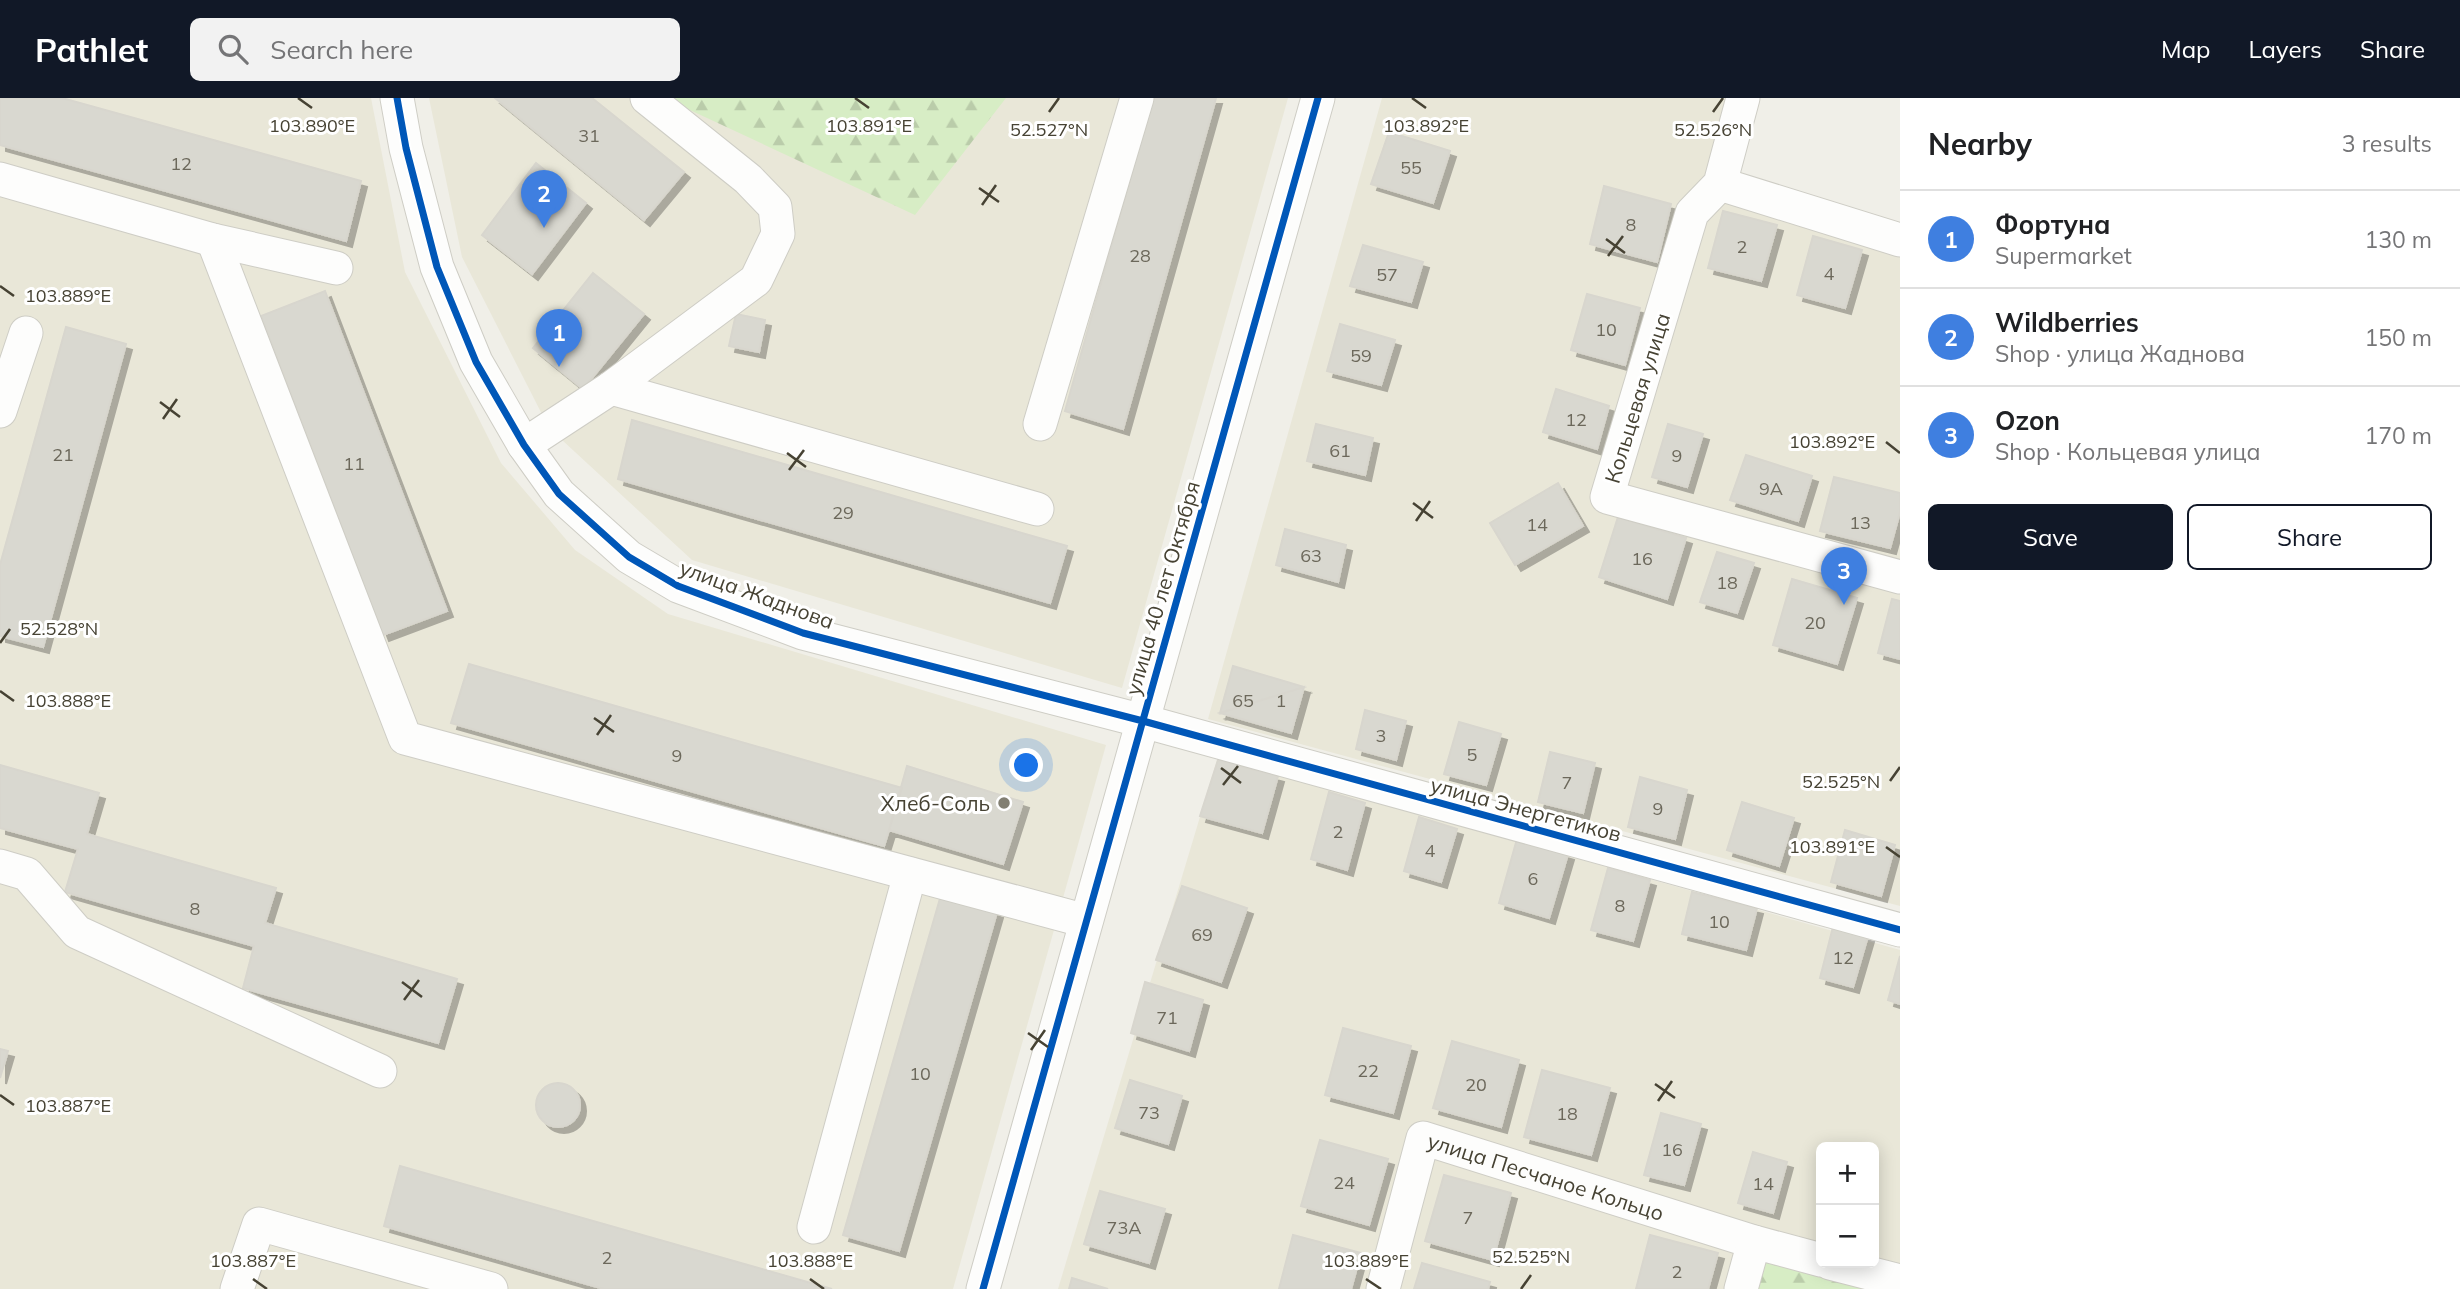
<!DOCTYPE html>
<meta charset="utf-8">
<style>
body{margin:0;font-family:Mulish,sans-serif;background:#f2f2f2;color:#202124}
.controls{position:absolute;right:21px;bottom:21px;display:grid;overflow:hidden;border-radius:10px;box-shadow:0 4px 18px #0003}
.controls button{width:63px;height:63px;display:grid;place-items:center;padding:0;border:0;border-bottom:2px solid #e0e0e0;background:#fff;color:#202124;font:35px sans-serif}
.you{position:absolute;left:1027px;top:668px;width:24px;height:24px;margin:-18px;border:5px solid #fff;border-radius:50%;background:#1a73e8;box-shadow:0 0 0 10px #1a73e833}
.badge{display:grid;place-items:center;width:46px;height:46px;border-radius:50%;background:#111827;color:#fff;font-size:23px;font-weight:700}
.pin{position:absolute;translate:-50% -58px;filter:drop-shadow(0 2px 4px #0008)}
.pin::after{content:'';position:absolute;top:37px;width:24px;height:21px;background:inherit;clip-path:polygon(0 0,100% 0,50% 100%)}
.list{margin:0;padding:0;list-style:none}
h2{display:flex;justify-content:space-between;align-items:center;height:91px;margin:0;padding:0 28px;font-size:30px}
h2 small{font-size:23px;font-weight:400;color:#757577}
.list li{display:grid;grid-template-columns:46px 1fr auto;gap:21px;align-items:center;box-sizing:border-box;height:98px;padding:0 28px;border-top:2px solid #e0e0e0}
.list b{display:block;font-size:26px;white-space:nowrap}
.list p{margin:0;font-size:23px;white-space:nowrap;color:#757577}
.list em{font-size:23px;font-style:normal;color:#757577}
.actions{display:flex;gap:14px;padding:21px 28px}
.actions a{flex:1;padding:16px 0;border:2px solid #111827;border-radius:10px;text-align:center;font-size:24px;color:#111827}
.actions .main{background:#111827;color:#fff}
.icon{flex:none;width:38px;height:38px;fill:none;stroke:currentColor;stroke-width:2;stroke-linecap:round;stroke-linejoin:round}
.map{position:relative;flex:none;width:1900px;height:1191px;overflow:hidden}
header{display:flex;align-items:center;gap:42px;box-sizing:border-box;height:98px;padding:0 35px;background:#111827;color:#fff}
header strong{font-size:33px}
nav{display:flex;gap:38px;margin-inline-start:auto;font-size:24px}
.search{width:490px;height:63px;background:#f2f2f2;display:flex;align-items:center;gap:18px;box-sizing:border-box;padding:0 24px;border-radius:10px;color:#757577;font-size:26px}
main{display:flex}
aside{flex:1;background:#fff}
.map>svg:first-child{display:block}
.residential{fill:#e9e7d8;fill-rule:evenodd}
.forest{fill:url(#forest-firs)}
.building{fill:#d9d8d0;stroke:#d8d6ce;stroke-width:2;filter:url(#shadow)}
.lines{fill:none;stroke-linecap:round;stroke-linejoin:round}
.minor-casing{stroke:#cecdc5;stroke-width:35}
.minor{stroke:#fdfdfc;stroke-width:33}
.cycleway-casing{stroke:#fff;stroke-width:11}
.cycleway{stroke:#0057b8;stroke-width:7}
.ticks{fill:none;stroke:#464233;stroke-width:2.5}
.poi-dot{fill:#827f72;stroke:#fff;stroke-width:2.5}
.labels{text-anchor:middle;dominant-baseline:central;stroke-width:6;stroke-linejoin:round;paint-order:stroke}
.number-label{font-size:18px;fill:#6c685b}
.street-label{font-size:21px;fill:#464233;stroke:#fff}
.poi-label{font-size:21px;fill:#464233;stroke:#fff;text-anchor:end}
.ticks-label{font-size:18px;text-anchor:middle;fill:#464233;stroke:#fff;stroke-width:6;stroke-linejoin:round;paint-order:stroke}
</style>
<header>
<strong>Pathlet</strong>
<div class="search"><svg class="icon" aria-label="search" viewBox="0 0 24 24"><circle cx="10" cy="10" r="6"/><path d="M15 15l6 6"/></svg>Search here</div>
<nav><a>Map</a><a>Layers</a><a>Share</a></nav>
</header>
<main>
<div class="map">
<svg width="1900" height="1191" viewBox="0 0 1900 1191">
<defs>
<pattern id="forest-firs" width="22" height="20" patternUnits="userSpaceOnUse" patternTransform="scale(1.75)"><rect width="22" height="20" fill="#d7edc5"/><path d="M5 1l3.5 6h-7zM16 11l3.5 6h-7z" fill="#baccaa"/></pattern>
<filter id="shadow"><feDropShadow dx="6" dy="6" stdDeviation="0" flood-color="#0004"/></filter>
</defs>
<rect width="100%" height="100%" fill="#f0efe8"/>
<path class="residential" d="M0,0h371l34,174 96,191 74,87 93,64 438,131 -153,544h-953z
M429,0h859l-166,590 -430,-128 -143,-132 -87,-171z
M1382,0h361l-23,86 180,55v667l-692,-187z
M1218,659l682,193v339h-842zM1821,1049h53v116h-53z"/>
<path class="forest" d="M664,0h342l-91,117z
M1754,1145l146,46h-159z"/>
<path class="building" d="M0,0h62l299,83 -15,60 -346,-96z
M495,0h97l92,74 -40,48z
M1153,0h63l-93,331 -58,-18z
M1389,34l61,19 -17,52 -62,-19z
M536,65l50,40 -54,71 -50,-39z
M1604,88l67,18 -14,58 -67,-18z
M1723,113l54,14 -16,56 -53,-13z
M1813,138l49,14 -17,58 -48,-13z
M1363,147l60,17 -12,40 -61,-16z
M593,175l51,41 -61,75 -50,-41z
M325,193l122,320 -64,24 -122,-319z
M1587,196l53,14 -15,57 -54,-15z
M736,216l29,6 -6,32 -30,-6z
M1340,226l55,16 -14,45 -54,-14z
M66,229l60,17 -83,303 -43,-11v-71z
M1556,291l53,17 -12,43 -54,-17z
M632,322l435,126 -17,57 -432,-124z
M1316,326l57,14 -8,37 -58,-14z
M1668,326l35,10 -16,53 -35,-10z
M1746,357l66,21 -14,45 -68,-21z
M1834,379l66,16v19l-10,36 -70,-17z
M1558,385l25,43 -68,39 -25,-42z
M1618,419l68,21 -19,61 -68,-22z
M1285,431l61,16 -8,37 -62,-17z
M1717,454l37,11 -17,50 -37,-11z
M1792,481l65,19 -20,66 -64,-19z
M1892,501l8,2v58l-22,-6z
M469,566l433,124 -18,58 -433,-123z
M1233,568l71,21 -84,26z
M1304,589l-13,46 -71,-20z
M1365,612l41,11 -10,39 -40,-11z
M1459,624l42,12 -15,51 -42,-11z
M1550,654l45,11 -12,50 -45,-11z
M1218,662l60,16 -16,57 -62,-17z
M0,667l99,28 -12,41 189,54 -11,35 192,56 -19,64 -195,-55 11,-42 -189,-54 13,-43 -78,-21z
M907,668l116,36 -20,62 -114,-34z
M1640,679l47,13 -12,49 -47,-12z
M1329,694l36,11 -18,67 -36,-11z
M1742,704l52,16 -15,48 -52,-16z
M1419,719l38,12 -16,53 -37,-11z
M1845,732l50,15 -14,51 -50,-14z
M1517,741l51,15 -19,64 -50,-15z
M1608,770l42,12 -17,61 -42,-11z
M1182,788l65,22 -26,74 -65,-22z
M1692,794l65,16 -11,42 -64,-16z
M941,797l56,17 -98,339 -56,-16z
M1833,829l35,9 -15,51 -33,-9z
M1900,858v48l-12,-4z
M1145,884l58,18 -14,51 -58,-18z
M1343,930l68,18 -18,67 -68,-18z
M1452,943l67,19 -18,67 -68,-19z
M0,951l8,2 -8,27z
M1542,972l68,18 -19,67 -67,-18z
M1130,982l52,16 -14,48 -53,-16z
M536 1007a22 22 0 1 1 44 0a22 22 0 1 1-44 0Z
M1661,1015l40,11 -17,61 -40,-10z
M1320,1042l68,19 -19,66 -68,-19z
M1753,1054l34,10 -14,51 -35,-10z
M400,1068l432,123h-228l-220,-63z
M1444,1077l67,18 -18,67 -68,-19z
M1100,1093l65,18 -16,54 -65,-19z
M1293,1137l68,18 -10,36h-72z
M1650,1137l68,18 -10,36h-72z
M1422,1165l68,19 -2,7h-74z
M1072,1180l36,11h-39z"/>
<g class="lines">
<defs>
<g id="minor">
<path d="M397,0l9,50 31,119 39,95 48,83 35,49 70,63 49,29 125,47 340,88 757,209"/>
<path d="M1743,0l-23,86 -28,29 -85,284 293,80"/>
<path d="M0,81l213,61 123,28"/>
<path d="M1720,86l180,56"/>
<path d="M213,142l192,498 681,183"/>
<path d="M611,290l145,-108 22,-46 -3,-27 -27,-28 -101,-81"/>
<path d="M0,313l26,-78"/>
<path d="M1040,326l97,-326"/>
<path d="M524,347l87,-57 426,121"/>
<path d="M0,768l27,8 50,58 303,139"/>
<path d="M814,1129l96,-353"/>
<path d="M1830,1165l70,18"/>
<path d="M237,1191l22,-65 232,65"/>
<path d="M983,1191l335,-1191"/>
<path id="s1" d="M1383,1191l40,-151 331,104 67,18"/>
<path d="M1741,1191l13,-47"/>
</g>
</defs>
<use href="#minor" class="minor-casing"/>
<use href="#minor" class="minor"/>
<defs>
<path id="cycleway" d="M397,0l9,50 31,119 39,95 48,83 35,49 70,63 49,29 125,47 340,88 757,209
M983,1191l335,-1191"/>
</defs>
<use href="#cycleway" class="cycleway-casing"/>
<use href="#cycleway" class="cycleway"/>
</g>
<path class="ticks" d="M298,0l14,10M855,0l14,10M1412,0l14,10M1049,14l10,-14M1713,14l10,-14M979,90l20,14M982,107l14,-20M1606,141l19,14M1608,158l15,-20M0,188l14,10M160,304l20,15M163,321l14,-20M1886,344l14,11M787,355l19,14M789,372l15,-20M1413,405l20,15M1416,423l14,-20M0,545l10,-14M0,593l14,10M594,620l20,14M597,637l14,-20M1221,670l20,15M1890,683l10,-14M1223,687l15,-19M1886,749l14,10M402,884l20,15M404,902l15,-20M1028,935l20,14M1031,952l14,-20M1655,986l20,14M0,997l14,10M1658,1003l14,-20M253,1181l14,10M810,1181l14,10M1366,1181l15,10M1521,1191l10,-14"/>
<circle class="poi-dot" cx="1004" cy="705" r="7"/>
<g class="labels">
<g class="number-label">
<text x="589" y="37">31</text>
<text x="181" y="65">12</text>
<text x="1411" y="69">55</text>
<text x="1631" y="126">8</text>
<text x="1742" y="148">2</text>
<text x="1140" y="157">28</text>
<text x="1829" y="175">4</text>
<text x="1387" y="176">57</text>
<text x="1606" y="231">10</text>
<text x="1361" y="257">59</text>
<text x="1576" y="321">12</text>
<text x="1340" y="352">61</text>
<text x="63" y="356">21</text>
<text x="1677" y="357">9</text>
<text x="354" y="365">11</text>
<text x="1771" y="390">9А</text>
<text x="843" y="414">29</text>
<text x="1860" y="424">13</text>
<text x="1537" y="426">14</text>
<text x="1311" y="457">63</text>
<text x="1642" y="460">16</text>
<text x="1727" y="484">18</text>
<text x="1815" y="524">20</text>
<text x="1243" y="602">65</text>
<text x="1281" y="602">1</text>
<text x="1381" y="637">3</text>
<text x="1472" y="656">5</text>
<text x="677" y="657">9</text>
<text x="1567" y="684">7</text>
<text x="1658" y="710">9</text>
<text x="1338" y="733">2</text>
<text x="1430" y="752">4</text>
<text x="1533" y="780">6</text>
<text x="1620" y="807">8</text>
<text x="195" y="810">8</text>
<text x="1719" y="823">10</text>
<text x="1202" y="836">69</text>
<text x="1843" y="859">12</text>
<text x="1167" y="919">71</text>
<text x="1368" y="972">22</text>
<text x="920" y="975">10</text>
<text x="1476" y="986">20</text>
<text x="1149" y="1014">73</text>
<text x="1567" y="1015">18</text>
<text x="1672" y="1051">16</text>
<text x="1344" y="1084">24</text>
<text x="1763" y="1085">14</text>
<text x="1468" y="1119">7</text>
<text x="1124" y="1129">73А</text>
<text x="607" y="1159">2</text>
<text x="1677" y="1173">2</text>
</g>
<g class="street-label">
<text transform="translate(1637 300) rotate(-73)">Кольцевая улица</text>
<text transform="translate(1162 490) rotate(-74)">улица 40 лет Октября</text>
<text transform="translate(757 496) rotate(20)">улица Жаднова</text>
<text transform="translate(1526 711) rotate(15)">улица Энергетиков</text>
<text stroke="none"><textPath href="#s1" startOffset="285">улица Песчаное Кольцо</textPath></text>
</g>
<g class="poi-label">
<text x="990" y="705">Хлеб-Соль</text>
</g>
</g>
<g class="ticks-label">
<text x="312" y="34">103.890°E</text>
<text x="869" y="34">103.891°E</text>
<text x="1426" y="34">103.892°E</text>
<text x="1049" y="38">52.527°N</text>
<text x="1713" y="38">52.526°N</text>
<text x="68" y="204">103.889°E</text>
<text x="1832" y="350">103.892°E</text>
<text x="59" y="537">52.528°N</text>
<text x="68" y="609">103.888°E</text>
<text x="1841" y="690">52.525°N</text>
<text x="1832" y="755">103.891°E</text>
<text x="68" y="1014">103.887°E</text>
<text x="1531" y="1165">52.525°N</text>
<text x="253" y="1169">103.887°E</text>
<text x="810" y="1169">103.888°E</text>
<text x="1366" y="1169">103.889°E</text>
</g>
</svg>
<div class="controls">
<button>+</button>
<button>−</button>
</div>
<div class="you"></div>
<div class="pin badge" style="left:559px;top:269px;background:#3f7fe0">1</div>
<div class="pin badge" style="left:544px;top:130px;background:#3f7fe0">2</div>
<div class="pin badge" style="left:1844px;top:507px;background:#3f7fe0">3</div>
</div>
<aside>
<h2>Nearby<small>3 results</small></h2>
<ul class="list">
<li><span class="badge" style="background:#3f7fe0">1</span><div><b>Фортуна</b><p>Supermarket</p></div><em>130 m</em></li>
<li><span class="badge" style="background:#3f7fe0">2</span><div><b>Wildberries</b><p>Shop · улица Жаднова</p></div><em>150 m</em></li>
<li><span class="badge" style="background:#3f7fe0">3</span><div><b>Ozon</b><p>Shop · Кольцевая улица</p></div><em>170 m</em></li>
</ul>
<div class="actions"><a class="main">Save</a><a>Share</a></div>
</aside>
</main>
